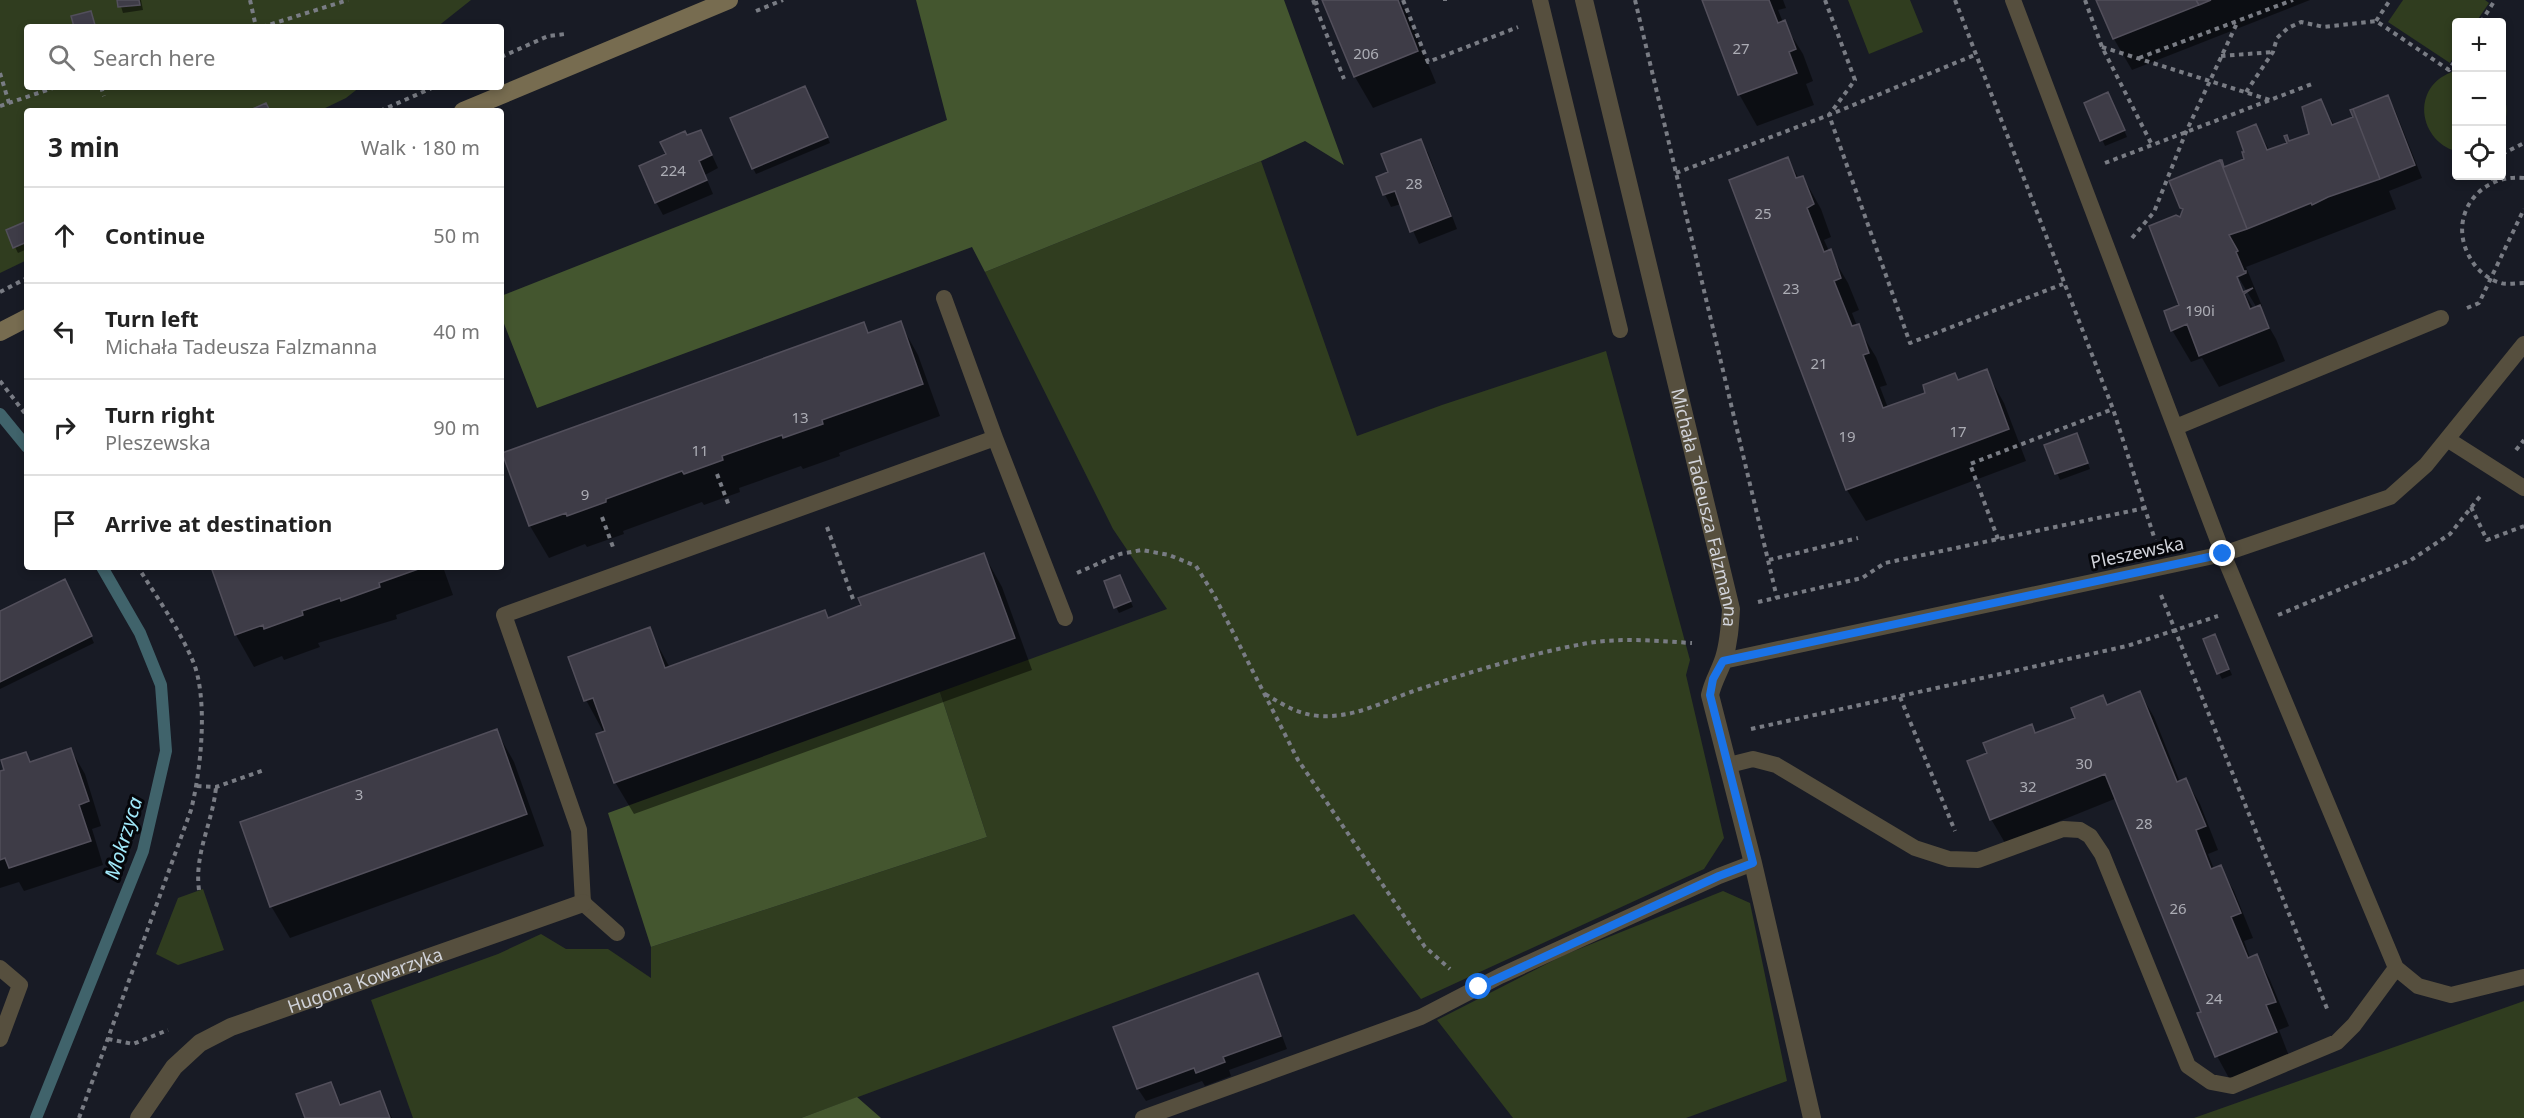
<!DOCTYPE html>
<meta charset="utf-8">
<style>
body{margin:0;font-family:"Noto Sans",sans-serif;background:#f6f6f6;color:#222}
.controls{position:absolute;right:18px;top:18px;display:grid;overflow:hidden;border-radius:6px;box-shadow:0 3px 9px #0003}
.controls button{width:54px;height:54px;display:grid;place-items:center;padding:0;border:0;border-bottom:2px solid #e0e0e0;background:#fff;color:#222;font:30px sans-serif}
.stop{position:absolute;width:18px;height:18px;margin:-14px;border:4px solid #1a73e8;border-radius:50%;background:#fff}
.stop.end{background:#1a73e8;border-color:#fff;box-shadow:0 2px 6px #0008}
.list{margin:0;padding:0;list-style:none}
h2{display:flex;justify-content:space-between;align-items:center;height:78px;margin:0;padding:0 24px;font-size:26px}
h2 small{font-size:20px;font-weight:400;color:#767676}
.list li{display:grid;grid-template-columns:39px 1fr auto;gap:18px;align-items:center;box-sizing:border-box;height:96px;padding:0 24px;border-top:2px solid #e0e0e0}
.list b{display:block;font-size:22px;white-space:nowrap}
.list p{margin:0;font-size:20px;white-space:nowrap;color:#767676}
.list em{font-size:20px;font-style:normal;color:#767676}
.icon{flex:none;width:33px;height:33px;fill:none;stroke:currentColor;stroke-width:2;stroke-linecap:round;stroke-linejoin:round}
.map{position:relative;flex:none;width:2524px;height:1118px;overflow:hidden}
.search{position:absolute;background:#fff;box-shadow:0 3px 9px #0003;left:24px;top:24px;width:480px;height:66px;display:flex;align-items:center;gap:15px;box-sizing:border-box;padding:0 21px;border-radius:6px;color:#767676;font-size:22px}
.panel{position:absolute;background:#fff;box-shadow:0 3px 9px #0003;left:24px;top:108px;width:480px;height:462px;border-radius:6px}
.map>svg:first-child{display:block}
.green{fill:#303d1f}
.forest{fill:#44562f}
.shadow{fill:#0007;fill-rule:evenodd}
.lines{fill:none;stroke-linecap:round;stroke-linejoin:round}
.stream{stroke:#40636b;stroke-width:12}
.building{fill:#3e3c47;stroke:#524f5b;stroke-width:1.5}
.path{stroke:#797c84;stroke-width:4;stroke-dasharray:4.5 4.5;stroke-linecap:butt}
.lane{stroke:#564f3e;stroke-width:16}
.street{stroke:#564f3e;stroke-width:18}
.secondary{stroke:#776c50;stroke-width:18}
.route{stroke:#1a73e8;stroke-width:8}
.labels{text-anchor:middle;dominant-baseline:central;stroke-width:6;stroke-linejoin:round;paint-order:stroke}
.number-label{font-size:15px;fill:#acadb5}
.street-label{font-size:18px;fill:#d1d3da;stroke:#05060a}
.water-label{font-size:20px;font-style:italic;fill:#a2eafb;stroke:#05060a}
</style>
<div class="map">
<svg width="2524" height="1118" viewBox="0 0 2524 1118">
<rect width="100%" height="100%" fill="#181b25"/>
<path class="green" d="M0,0h471l-34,27h-410v60h333l-14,11 -27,13h-292v149l-27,13z
M1848,0h62l13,32 -54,22z
M2403,0h82l4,3 -13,19h-20v31l-6,10 -62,-41z
M2456,70v81c-27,-7 -42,-41 -24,-65 7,-9 15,-12 24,-16z
M2502,91c6,14 6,25 0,39z
M1261,161l96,275 85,-31 164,-54 84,309 -4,15 38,163 -20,31 -283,130 -67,-85 -553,204h-388l-42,-118 127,-46 43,-20 25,15h42l43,29v-31l336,-110 -47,-145 227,-83 -54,-80 -128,-257z
M203,889l21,61 -46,15 -22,-11 22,-56z
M1723,891l27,12 37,178 -101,37h-173l-76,-98 127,-65z
M2524,1001v117h-330z"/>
<path class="forest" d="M916,0h368l60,165 -39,-24 -44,20 -276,111 -13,-25 -435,161 -36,-92v-20l446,-176z
M940,692l47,145 -336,110 -43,-134z
M857,1097l24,21h-80z"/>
<path class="shadow" d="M119,0h22l2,10 -20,3z
M1324,0h75l9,15 28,68 -63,25 -18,-31z
M1703,0h80l3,8 -8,2 5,12 20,32 10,27 -7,3 8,21 -57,21 -18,-32z
M2098,0h212l-178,70 -18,-31z
M90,12l6,15h-20l-3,-10z
M808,94l22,49 -74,31 -3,-6z
M2388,97l7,13 27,68 -33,13 7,18 -150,58 16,39 -4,2 18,31 9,22 -66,26 -17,-29 -11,4 -19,-32 9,-24v-87l3,-7 -3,-5 41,-45 3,6 21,-8 9,-34 15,25 41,-16 9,-34 15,25 22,-9zM2234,270l23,38h-4l-21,-37z
M2111,100l16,37 -22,9 -19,-42z
M701,131l17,37 -13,7 8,19 -50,21 -7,-13 12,-48 19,-17z
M1421,141l7,12 29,76 -38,15 -18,-40 -10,3 -14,-29 13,-5z
M1788,159l11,20 4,-2 18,32 10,28 -7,3 5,11 19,32 11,27 -7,3 5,13 19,31 11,28 -7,2 8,21 98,-37 18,32 22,58 -160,60 -19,-31 -116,-310z
M27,223v26l-9,4 -3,-6z
M900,323l18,32 22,61 -101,37 1,3 -37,13 -2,-3 -62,22 1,4 -36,13 -2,-3 -79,29 1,3 -37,13 -2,-3 -36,14 -19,-32 -26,-72 359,-130 6,10z
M2080,441l10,28 -30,11 -14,-34z
M984,555l18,32 30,83 -398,144 -19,-32 -11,-49 -18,-33 63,-71 21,39 158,-49z
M212,567h231l10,28 -57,20 1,4 -79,24 2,4 -36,13 -2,-4 -28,11 -18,-32z
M1123,583l10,24 -14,6 -3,-6z
M68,587l26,56 -94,46v-76z
M2218,642l14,33 -10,4 -3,-6z
M2140,693l14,24 26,65 6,-2 14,24 18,46 -10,4 6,15 6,-2 14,24 19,47 -9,3 6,17 7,-2 13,24 19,46 -10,4 10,26 -59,24 -13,-24 -14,-43 -86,-215 -112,45 -14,-24 -2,-66 42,-27 5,9 40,-17 27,-21 5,9z
M496,730l18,32 30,84 -254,92 -19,-32z
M71,750l14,24 16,52 -9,3 11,36 -79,26 -5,-9 -19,6v-115l6,-2 20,-17 5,9z
M1257,975l7,13 23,61 -58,21 2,6 -26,10 -3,-5 -56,20 -8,-12z
M331,1083l11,23 38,-13 12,25h-85z"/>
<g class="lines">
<path class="stream" d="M0,414l27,33
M36,1118l107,-267 23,-100 -5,-66 -21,-52 -38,-66"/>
</g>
<path class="building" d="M117,0h22l1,5 -22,2z
M1322,0h76l20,51 -64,26z
M1702,0h67l9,23 7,-3 11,29 -7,3 8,21 -59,22z
M2096,0h100l3,5 -86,34z
M2196,0h15l-12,5z
M91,11l4,14 -21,2 -3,-11z
M805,86l23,51 -76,32 -22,-51z
M2108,92l17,38 -25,11 -16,-38z
M2388,95l27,70 -35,14 -27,-70z
M2321,99l11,26 21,-8 -3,-7 3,-1 27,70 -52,18 -16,8 -1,-2 -64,26 -27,-69h2l2,7 20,-8 -2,-7h2l-7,-20 19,-8 11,26 20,-7 -3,-7 3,-1 2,6 20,-7 -7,-27z
M266,103l4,8h-22z
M701,130l11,25 -13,6 8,19 -52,23 -16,-37 27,-12 -6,-12 25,-11 2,4z
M1421,139l30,77 -41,16 -15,-41 -12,4 -7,-18 12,-5 -7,-18z
M1788,157l8,21 7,-2 11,28 -7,4 17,44 7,-3 10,29 -7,3 18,45 7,-2 10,29 -6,2 20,53 42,-15 -2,-8 32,-12 3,7 29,-11 22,60 -163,61 -117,-310z
M2220,160l27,69 -18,6 9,16 -2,1 8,19h2v2l-9,4 6,15 10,-4 -9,6 6,15 10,-4 9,23 -70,28 -12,-32 -16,7 -7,-20 15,-6 -30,-79 27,-11 4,2 3,-8 -3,-1 -11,-27z
M27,221v21l-14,6 -7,-18z
M901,321l22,63 -101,36 1,4 -40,14 -1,-3 -60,21 1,4 -39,14 -2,-3 -76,28v3l-39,14 -1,-3 -37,13 -27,-73 362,-131 4,11z
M2077,433l11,30 -33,11 -11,-29z
M984,553l31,85 -401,145 -18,-49 9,-3 -12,-33 -9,3 -16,-44 82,-30 15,41 160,-58 3,8 33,-13 -3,-7z
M211,567h213l-45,16 1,4 -39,14 -1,-3 -38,13 1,4 -39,14 -1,-4 -28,10z
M1120,575l11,26 -17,7 -10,-27z
M65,579l27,57 -92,46v-71z
M2215,634l14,35 -12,5 -14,-35z
M2140,691l37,91 9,-4 20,48 -10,4 15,39 10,-4 20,48 -10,4 17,41 9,-4 19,48 -10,3 11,27 -62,25 -18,-44 4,-1 -96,-238 -115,46 -23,-59 20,-8 -4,-10 49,-19 3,9 40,-15 -4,-10 32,-13 4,10z
M497,729l30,85 -257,93 -30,-85z
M71,748l18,53 -10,4 12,36 -82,27 -4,-10 -5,2v-89l4,-1 -3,-10 25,-8 4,10z
M1258,973l23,63 -58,21 2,5 -29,11 -2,-5 -57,21 -24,-62z
M331,1082l9,23 40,-14 10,27h-85l-9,-24z"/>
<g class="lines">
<path class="path" d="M250,0l6,27
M1313,0l31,79
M1403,0l25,62 90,-35
M1445,0v1
M1635,0l142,598
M1825,0l30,80 -26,35 81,228 153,-59
M1955,0l158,409 42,131
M2085,0l17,47 50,98
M1314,4l8,-3
M756,11l27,-11
M2376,21l14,-21
M2481,22l14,-22
M262,27l86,-27
M2102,47l168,53
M2221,56l52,-4
M501,57l47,-21 17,-2
M2139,58l154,-58
M0,73l9,30
M101,87l3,9
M2246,92l27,-40 4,-14 11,-10 13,-6 23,5 52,-6 73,49 7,-11
M0,106l56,-19
M380,111l54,-24
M2502,154l22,-11
M2105,163l207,-79
M1676,173l153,-58 148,-61
M2491,176l4,7
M2524,178c-47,-5 -79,42 -52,83 6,10 17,19 29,22 6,2 16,0 23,0
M2132,238l22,-26 32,-80 52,-111
M0,292l27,-14
M2467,308l12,-5 45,-94
M0,381l27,35
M2516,450l8,-10
M717,474l12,32
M2471,507l16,33 37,-14
M602,517l11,30
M827,527l26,72
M1998,539l-28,-75 143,-55
M1769,560l89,-22
M1077,573l43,-19 22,-4 27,5 27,11 18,29 84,165 127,187 25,22
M2161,595l167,416
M1758,602l104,-24 23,-15 260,-55
M2278,615l133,-55 39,-26 32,-40
M1265,694c19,11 32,20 54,22 35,2 61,-13 92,-24 52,-18 117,-38 172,-48 35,-7 73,-3 109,-1
M1900,697l55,134
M1751,729l376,-83 91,-30
M197,786l19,1 48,-17
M199,890c-5,-37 14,-68 17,-103
M108,1039l25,5 35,-14
M79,1118l112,-308c10,-39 18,-114 1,-151 -14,-32 -36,-63 -54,-92"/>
<path class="lane" d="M1540,0l80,330
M2013,0l210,554 173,414 22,18 33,9 73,-18
M944,298l51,140 70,180
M2176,427l265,-109
M2447,439l77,49
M1723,661l500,-107 167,-57 36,-32 98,-121
M1729,765l24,-6 23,6 139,83 34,11 29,1 85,-31 17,1 10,6 12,18 86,212 23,16 21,4 105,-44 17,-17 42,-57
M617,933l-34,-30 -4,-73 -75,-215 491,-177
M0,968l20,17 -20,54
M1143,1118l278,-101 79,-41 219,-100 34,-13"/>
<g class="street">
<path id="s1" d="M1584,0l147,609c-1,17 -2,33 -7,49 -4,13 -11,23 -14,37l43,168 59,255"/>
<path id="s2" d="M139,1118l35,-51 26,-24 31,-16 352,-124"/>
</g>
<path class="secondary" d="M463,111l266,-111
M0,332l27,-14"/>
</g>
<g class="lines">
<path class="route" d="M1479,987l240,-111 34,-13 -43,-168 3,-16 10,-18 500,-107"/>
</g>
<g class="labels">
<g class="number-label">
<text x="1741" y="48">27</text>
<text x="1366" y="53">206</text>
<text x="673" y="170">224</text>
<text x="1414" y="183">28</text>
<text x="1763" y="213">25</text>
<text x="1791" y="288">23</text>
<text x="2200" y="310">190i</text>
<text x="1819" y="363">21</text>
<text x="800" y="417">13</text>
<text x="1958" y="431">17</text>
<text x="1847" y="436">19</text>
<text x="700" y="450">11</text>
<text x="585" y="494">9</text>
<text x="2084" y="763">30</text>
<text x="2028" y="786">32</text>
<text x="359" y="794">3</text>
<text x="2144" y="823">28</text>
<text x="2178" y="908">26</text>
<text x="2214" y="998">24</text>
</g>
<g class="street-label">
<text stroke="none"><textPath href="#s1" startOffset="522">Michała Tadeusza Falzmanna</textPath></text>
<text transform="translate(2137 552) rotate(-12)">Pleszewska</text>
<text stroke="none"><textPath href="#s2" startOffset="274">Hugona Kowarzyka</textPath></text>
</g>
<g class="water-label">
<text transform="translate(123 838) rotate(-73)">Mokrzyca</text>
</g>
</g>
</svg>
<div class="controls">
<button>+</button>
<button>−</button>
<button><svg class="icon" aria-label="locate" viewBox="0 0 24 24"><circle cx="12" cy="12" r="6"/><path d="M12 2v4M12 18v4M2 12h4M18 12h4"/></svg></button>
</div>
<div class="stop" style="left:1479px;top:987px"></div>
<div class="stop end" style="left:2223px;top:554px"></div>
<div class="search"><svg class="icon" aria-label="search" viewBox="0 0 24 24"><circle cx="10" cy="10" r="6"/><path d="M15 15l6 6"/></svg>Search here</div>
<section class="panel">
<h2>3 min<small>Walk · 180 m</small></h2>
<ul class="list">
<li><svg class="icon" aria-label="ahead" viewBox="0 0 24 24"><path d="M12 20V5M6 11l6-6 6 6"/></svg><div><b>Continue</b></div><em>50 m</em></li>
<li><svg class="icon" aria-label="left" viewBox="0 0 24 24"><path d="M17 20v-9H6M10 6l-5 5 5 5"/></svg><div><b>Turn left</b><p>Michała Tadeusza Falzmanna</p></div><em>40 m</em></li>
<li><svg class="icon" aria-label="right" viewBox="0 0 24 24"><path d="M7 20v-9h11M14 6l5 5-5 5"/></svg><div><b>Turn right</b><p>Pleszewska</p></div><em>90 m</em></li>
<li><svg class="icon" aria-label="arrive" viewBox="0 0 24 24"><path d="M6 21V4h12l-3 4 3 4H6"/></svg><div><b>Arrive at destination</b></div></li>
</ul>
</section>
</div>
